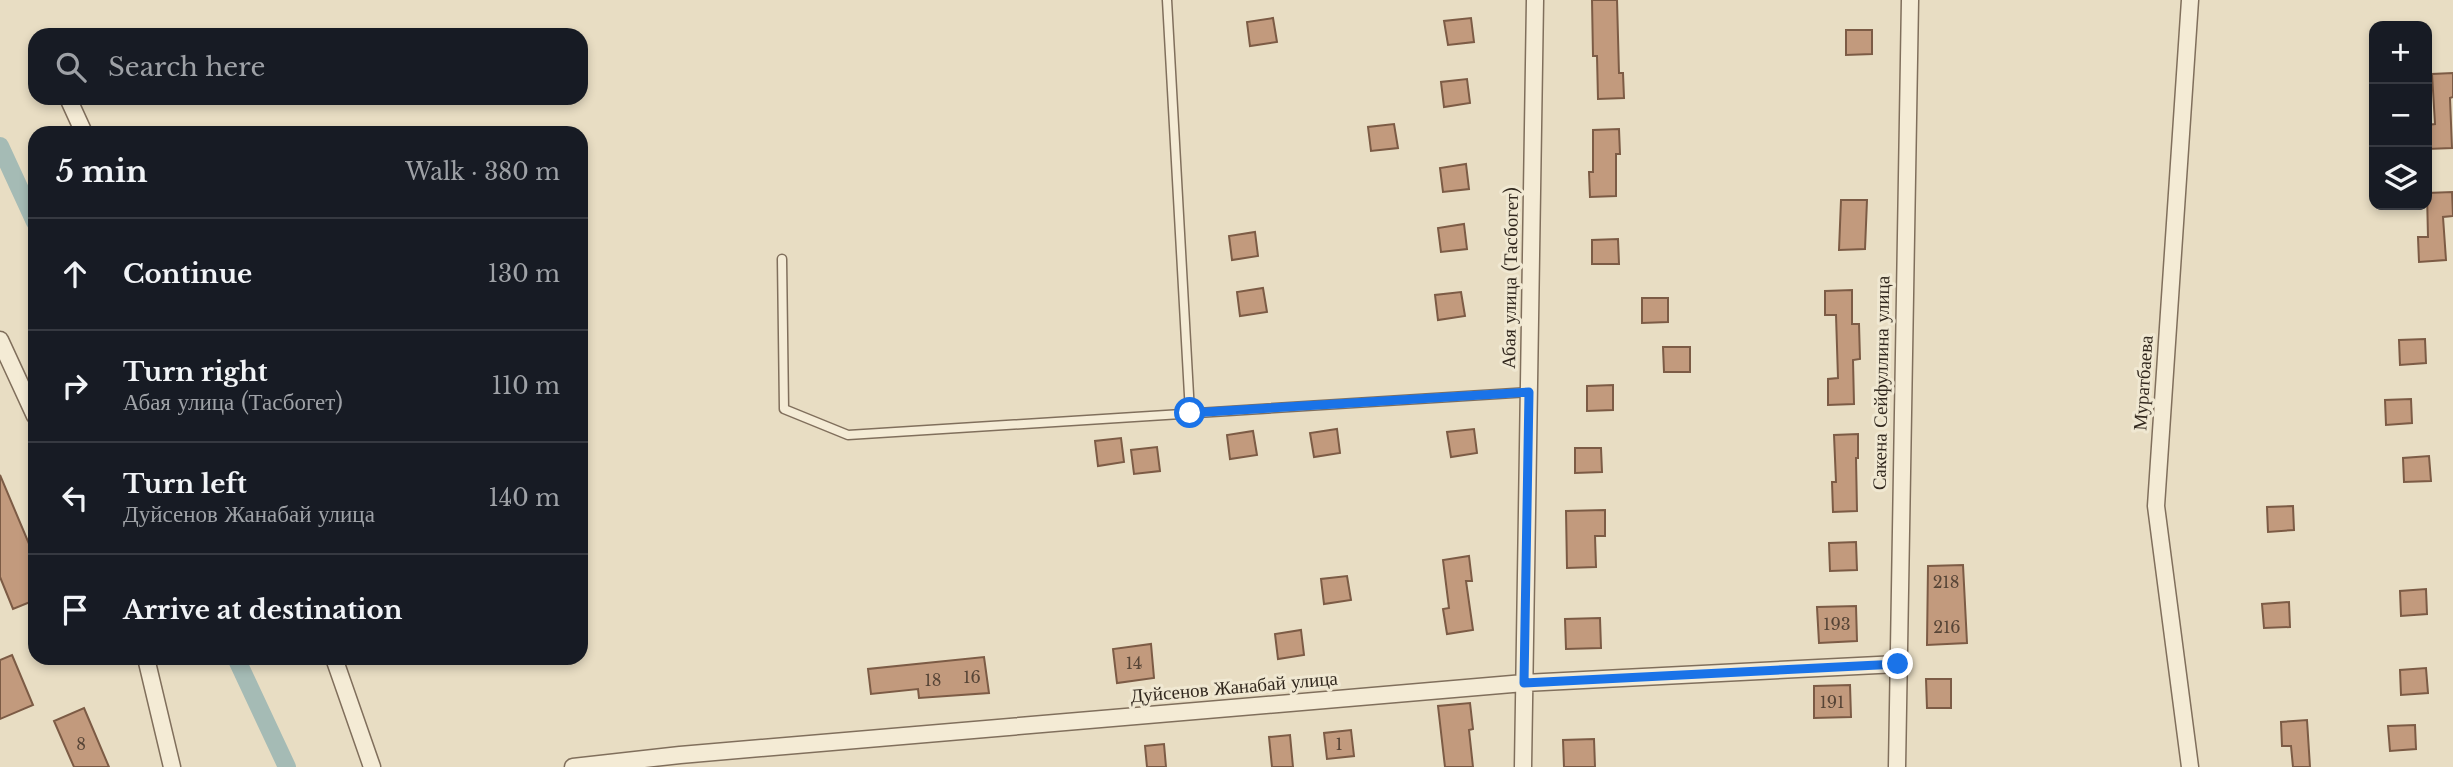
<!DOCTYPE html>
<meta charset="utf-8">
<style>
body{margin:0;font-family:"Libre Baskerville",serif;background:#20242c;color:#f1f3f6}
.controls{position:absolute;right:21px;top:21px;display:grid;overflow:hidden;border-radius:14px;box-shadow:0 4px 10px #0003}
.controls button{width:63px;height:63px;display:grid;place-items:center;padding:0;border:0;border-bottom:2px solid #363941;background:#171b24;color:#f1f3f6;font:35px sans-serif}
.stop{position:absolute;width:21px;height:21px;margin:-16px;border:5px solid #1a73e8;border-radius:50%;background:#fff}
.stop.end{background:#1a73e8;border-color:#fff;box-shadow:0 2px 7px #0008}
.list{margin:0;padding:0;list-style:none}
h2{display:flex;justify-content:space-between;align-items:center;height:91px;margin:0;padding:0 28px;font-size:30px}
h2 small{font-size:23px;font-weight:400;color:#9ea1a6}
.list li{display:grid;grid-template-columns:46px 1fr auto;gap:21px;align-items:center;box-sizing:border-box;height:112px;padding:0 28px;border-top:2px solid #363941}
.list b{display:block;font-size:26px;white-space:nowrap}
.list p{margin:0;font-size:23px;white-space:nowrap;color:#9ea1a6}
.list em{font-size:23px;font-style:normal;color:#9ea1a6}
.icon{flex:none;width:38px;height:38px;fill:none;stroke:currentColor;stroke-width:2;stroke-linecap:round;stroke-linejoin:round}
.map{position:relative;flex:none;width:2453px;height:767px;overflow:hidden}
.search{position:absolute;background:#171b24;box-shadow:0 4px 10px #0003;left:28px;top:28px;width:560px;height:77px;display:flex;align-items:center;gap:18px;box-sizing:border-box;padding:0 24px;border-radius:21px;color:#9ea1a6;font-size:26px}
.panel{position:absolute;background:#171b24;box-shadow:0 4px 10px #0003;left:28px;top:126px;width:560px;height:539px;border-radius:21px}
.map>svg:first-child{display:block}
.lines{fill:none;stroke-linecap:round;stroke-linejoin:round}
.canal{stroke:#a5bbb5;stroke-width:18}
.building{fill:#c29a7d;stroke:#7c5b45;stroke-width:2}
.service-casing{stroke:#806f5c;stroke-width:11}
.minor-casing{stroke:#806f5c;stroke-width:19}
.service{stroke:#f4ebd5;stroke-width:8}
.minor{stroke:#f4ebd5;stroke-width:16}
.route{stroke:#1a73e8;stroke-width:9}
.labels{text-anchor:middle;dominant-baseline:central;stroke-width:6;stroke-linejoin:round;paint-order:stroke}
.number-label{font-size:16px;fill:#564436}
.street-label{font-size:19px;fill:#32281e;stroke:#f0e8d2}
</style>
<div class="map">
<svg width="2453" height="767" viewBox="0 0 2453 767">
<rect width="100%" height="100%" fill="#e8ddc3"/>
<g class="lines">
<path class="canal" d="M0,146l35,76
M236,658l51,109"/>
</g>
<path class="building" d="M1592,0h25l2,73h4l1,25 -26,1 -1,-43h-4z
M1273,18l4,24 -27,4 -3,-24z
M1471,18l3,24 -26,3 -4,-24z
M1846,30h26v24l-26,1z
M2453,73v24l-3,1 2,50 -25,1v-24l8,-1 -3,-50z
M1467,79l3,24 -26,4 -3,-25z
M1394,124l4,24 -27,3 -3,-24z
M1619,129l1,25h-4v42l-26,1 -1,-25h4v-42z
M1466,164l3,25 -26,3 -3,-24z
M2452,192l1,24 -10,1 3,43 -27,2 -1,-25h10l-1,-44z
M1841,200h26l-2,49 -26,1z
M1464,224l3,25 -26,3 -3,-24z
M1255,232l3,24 -26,4 -3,-24z
M1618,239l1,25h-27v-24z
M1263,288l4,24 -27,4 -3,-24z
M1852,290v34h7l1,35 -7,1 1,44 -26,1v-26l10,-1 -2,-63h-11v-24z
M1461,292l4,24 -27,4 -3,-25z
M1642,298h26v24l-26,1z
M2425,339l1,24 -26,2 -1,-25z
M1663,347h27v25h-26z
M1613,385v25l-26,1v-25z
M2411,399l1,24 -26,2 -1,-25z
M1337,429l3,24 -26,4 -4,-24z
M1474,429l3,24 -26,4 -4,-25z
M1253,431l4,24 -27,4 -3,-24z
M1858,434v24h-2l1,53 -24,1 -1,-30h4l-2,-47z
M1121,438l3,24 -26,4 -3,-25z
M1157,447l3,24 -26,3 -3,-24z
M1575,448h26l1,24 -27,1z
M2429,456l2,25 -27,1 -1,-24z
M0,475l35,83v42l-22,9 -13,-32z
M2293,506l1,24 -26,2 -1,-25z
M1605,510v26h-10l1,31 -29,1 -1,-57z
M1856,542l1,28 -27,1 -1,-28z
M1469,556l3,25h-6l7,49 -26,4 -4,-25 6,-1 -6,-48z
M1963,565l4,78 -40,2 1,-79z
M1347,576l4,24 -27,4 -3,-25z
M2426,589l1,25 -26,2 -1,-25z
M2289,602l1,25 -26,1 -2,-24z
M1856,606l1,35 -38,2 -2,-36z
M1600,618l1,30 -35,1 -1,-30z
M1301,630l3,25 -26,4 -3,-25z
M1151,644l3,34 -37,5 -4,-34z
M12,655l21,50 -33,14v-59z
M984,657l5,36 -70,5 -1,-9 -47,5 -3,-25z
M2426,668l2,25 -27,2 -1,-25z
M1926,679h25v29h-24z
M1850,685l1,32 -37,1v-32z
M1470,703l3,26 -4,1 4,37h-28l-7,-61z
M84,708l25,59h-35l-20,-46z
M2307,720l3,47h-17l-2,-21h-9l-1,-24z
M2415,725l1,24 -26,2 -2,-25z
M1351,730l3,26 -27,3 -3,-26z
M1290,735l3,32h-21l-3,-30z
M1594,739l1,28h-31l-1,-27z
M1164,744l2,23h-19l-2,-21z"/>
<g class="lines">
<defs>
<path id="service" d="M1167,0l23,413
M782,259l2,150 64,26 681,-43"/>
<path id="minor" d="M2190,0l-34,506 34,261
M68,98l16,35
M0,340l35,76
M146,658l26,109
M334,658l38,109
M573,767l107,-12 844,-72 374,-19
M1523,767l12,-767
M1897,767l13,-767"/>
</defs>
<use href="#service" class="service-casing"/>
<use href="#minor" class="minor-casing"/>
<use href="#service" class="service"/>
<use href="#minor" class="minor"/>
</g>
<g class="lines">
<path class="route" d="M1190,413l339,-21 -5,291 374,-19"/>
</g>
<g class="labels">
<g class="number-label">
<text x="1946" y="582">218</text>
<text x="1837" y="624">193</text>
<text x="1947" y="627">216</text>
<text x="1134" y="663">14</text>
<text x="972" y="677">16</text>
<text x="933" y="680">18</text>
<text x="1832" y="702">191</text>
<text x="81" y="744">8</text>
<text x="1339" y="744">1</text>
</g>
<g class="street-label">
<text transform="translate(1510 278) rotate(-89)">Абая улица (Тасбогет)</text>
<text transform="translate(1881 383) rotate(-89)">Сакена Сейфуллина улица</text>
<text transform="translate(2143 383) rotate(-86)">Муратбаева</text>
<text transform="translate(1234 687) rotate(-5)">Дуйсенов Жанабай улица</text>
</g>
</g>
</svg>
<div class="controls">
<button>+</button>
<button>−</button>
<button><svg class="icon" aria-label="layers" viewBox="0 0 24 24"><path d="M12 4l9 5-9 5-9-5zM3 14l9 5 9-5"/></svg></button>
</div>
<div class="stop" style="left:1190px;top:413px"></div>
<div class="stop end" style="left:1898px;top:664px"></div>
<div class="search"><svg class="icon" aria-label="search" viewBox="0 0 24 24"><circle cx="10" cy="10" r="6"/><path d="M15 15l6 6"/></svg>Search here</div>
<section class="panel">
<h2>5 min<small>Walk · 380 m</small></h2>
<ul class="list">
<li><svg class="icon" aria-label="ahead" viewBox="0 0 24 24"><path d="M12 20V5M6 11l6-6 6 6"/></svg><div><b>Continue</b></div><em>130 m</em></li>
<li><svg class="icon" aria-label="right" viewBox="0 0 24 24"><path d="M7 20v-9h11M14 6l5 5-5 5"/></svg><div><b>Turn right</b><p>Абая улица (Тасбогет)</p></div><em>110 m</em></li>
<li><svg class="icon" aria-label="left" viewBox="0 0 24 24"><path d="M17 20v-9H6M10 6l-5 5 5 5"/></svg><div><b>Turn left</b><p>Дуйсенов Жанабай улица</p></div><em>140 m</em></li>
<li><svg class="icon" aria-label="arrive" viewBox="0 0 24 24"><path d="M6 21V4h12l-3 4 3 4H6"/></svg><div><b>Arrive at destination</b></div></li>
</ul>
</section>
</div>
